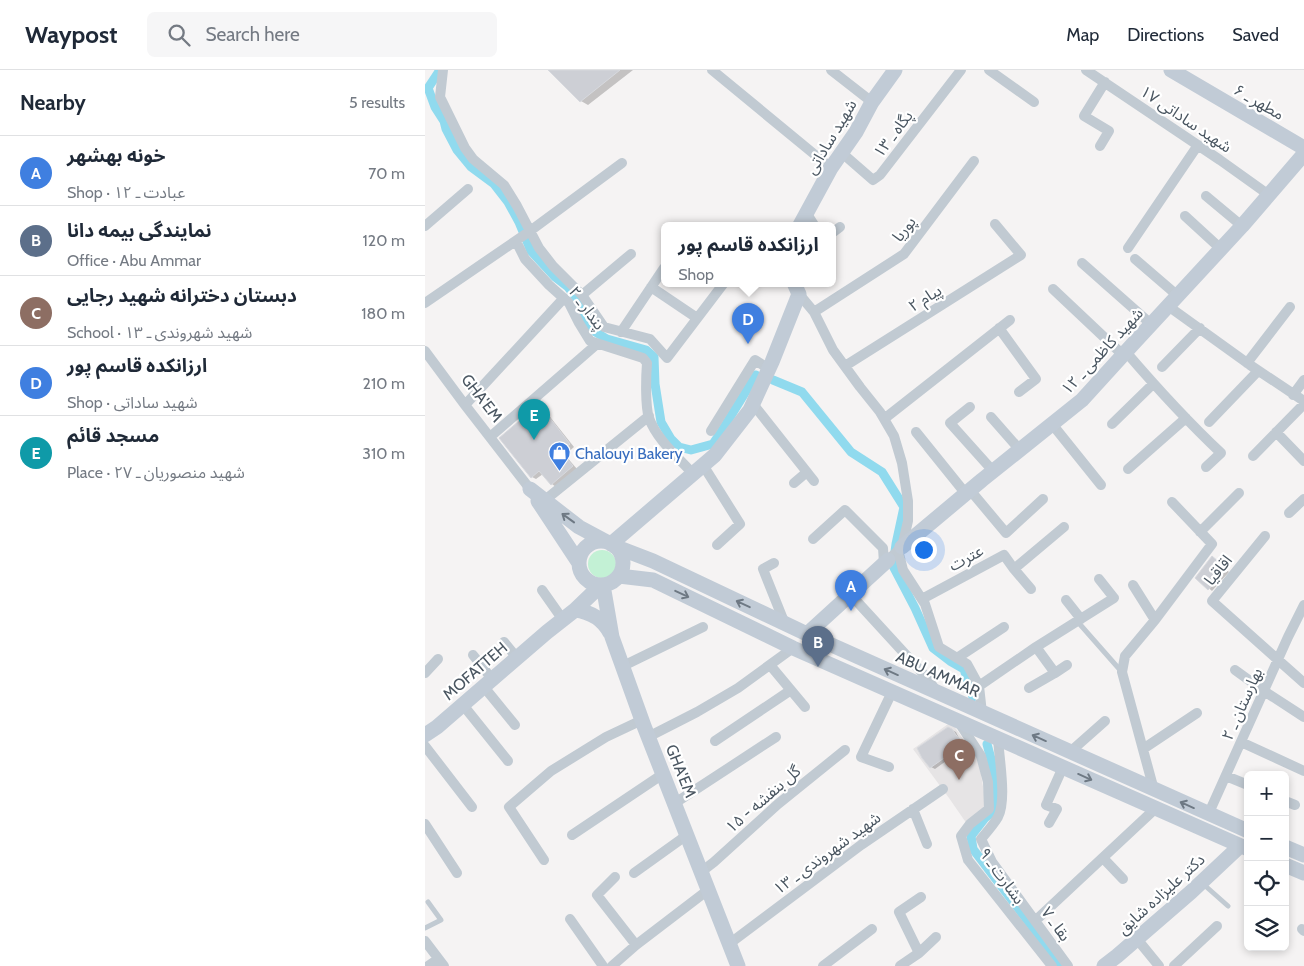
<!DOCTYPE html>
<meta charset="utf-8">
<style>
body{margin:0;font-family:Cabin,"Noto Sans Arabic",sans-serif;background:#f6f6f7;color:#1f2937}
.controls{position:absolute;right:15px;bottom:15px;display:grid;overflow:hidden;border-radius:8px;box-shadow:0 2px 8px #0003}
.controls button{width:45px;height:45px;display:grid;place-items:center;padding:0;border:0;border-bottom:1px solid #e0e1e3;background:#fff;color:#1f2937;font:25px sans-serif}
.you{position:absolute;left:498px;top:479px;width:18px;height:18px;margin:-12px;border:4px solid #fff;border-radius:50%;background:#1a73e8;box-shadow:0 0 0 8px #1a73e833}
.badge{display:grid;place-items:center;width:32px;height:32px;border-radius:50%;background:#1a73e8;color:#fff;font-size:16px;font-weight:700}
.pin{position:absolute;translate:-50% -41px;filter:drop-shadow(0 1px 2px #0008)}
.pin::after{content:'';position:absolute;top:26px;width:18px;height:15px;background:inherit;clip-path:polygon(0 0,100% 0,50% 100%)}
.popup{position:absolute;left:236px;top:152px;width:175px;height:65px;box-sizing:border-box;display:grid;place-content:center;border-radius:8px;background:#fff;filter:drop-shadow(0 1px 4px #0005);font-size:16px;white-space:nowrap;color:#747a83}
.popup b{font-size:19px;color:#1f2937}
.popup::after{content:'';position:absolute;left:50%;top:100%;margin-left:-10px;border:10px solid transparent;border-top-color:#fff}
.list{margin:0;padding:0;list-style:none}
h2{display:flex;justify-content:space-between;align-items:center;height:65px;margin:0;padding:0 20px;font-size:21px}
h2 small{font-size:16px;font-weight:400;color:#747a83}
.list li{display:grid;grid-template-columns:32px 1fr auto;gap:15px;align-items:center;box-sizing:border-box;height:70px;padding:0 20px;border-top:1px solid #e0e1e3}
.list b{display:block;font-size:19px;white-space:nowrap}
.list p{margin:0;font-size:16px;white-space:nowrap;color:#747a83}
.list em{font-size:16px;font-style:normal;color:#747a83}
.icon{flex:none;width:28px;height:28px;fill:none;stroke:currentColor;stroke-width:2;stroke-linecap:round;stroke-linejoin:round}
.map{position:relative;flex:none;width:879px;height:896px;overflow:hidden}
header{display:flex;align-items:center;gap:30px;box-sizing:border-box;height:70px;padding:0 25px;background:#fff;border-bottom:1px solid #e0e1e3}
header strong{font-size:24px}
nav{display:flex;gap:28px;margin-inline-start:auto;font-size:18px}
.search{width:350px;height:45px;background:#f6f6f7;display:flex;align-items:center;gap:12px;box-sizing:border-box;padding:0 18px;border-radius:8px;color:#747a83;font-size:19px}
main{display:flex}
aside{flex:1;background:#fff}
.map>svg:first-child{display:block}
.education{fill:#e6e4e5}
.green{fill:#c3f1d5}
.shadow{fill:#0003}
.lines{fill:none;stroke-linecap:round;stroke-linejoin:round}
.canal{stroke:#90daee;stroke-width:9}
.building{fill:#cdcfd5;stroke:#d7d9de}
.lane{stroke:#c1cad2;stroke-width:5}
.street{stroke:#c1cad2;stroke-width:10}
.secondary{stroke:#c1cbd6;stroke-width:15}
.oneway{stroke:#6e7984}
.labels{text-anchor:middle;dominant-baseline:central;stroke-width:4.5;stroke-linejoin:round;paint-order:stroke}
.street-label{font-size:16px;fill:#4a5661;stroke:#fff}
.shop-label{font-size:16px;fill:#366cbe;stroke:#fff;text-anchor:start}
</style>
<header>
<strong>Waypost</strong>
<div class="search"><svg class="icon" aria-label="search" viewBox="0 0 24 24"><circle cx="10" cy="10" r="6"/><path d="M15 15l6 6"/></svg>Search here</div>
<nav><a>Map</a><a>Directions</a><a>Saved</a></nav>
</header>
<main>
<aside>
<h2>Nearby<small>5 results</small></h2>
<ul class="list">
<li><span class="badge" style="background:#3f7fe0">A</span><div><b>خونه بهشهر</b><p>Shop · عبادت ـ ۱۲</p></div><em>70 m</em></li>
<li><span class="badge" style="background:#5c6f8a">B</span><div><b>نمایندگی بیمه دانا</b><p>Office · Abu Ammar</p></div><em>120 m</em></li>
<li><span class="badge" style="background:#8d6e63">C</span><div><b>دبستان دخترانه شهید رجایی</b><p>School · شهید شهروندی ـ ۱۳</p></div><em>180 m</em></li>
<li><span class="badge" style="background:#3f7fe0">D</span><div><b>ارزانکده قاسم پور</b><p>Shop · شهید ساداتی</p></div><em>210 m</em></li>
<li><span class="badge" style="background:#0f9aa8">E</span><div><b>مسجد قائم</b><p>Place · شهید منصوریان ـ ۲۷</p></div><em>310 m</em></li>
</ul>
</aside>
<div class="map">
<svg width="879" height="896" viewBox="0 0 879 896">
<rect width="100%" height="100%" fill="#f5f3f3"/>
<path class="education" d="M526,652l28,39 7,45 -19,18 -18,-26 -36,-49z"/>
<path class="green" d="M163 494a14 14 0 1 1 28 0a14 14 0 1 1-28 0Z"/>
<path class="shadow" d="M125,0h83l-45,35 -7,-4z
M114,335l4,3 31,39 -9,8 12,14 -21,18 -4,-3 -9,-10 -7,5 -4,-2z
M790,489l14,13 -17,19 -15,-13z
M523,658l8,4 3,6 8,8 -32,23 -4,-2 -8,-10z"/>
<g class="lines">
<path class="canal" d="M15,0l-12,18 7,19 9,14 2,8 11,21 14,17 23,17 14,18 11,20 12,29 24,26 13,10 10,13 10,25 4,5 15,9 39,11 8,7 1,27 6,38 10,17 8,8 12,3 22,-6 8,-12 35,-57 1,1
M348,310l29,12 49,60 31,20 22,35 -8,37 -3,22 22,42 18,40 17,13 14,8 9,28
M562,674l4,15 6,44 -3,8 -9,7 -14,18 2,13 89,117"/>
</g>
<path class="building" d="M123,0h72l-40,32z
M114,334l31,40 -9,8 12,14 -22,19 -12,-14 -8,7 -32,-40z
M787,486l15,13 -19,21 -13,-12z
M523,657l4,2 4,6 8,9 -34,24 -8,-10 -5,-10z"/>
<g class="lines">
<path class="lane" d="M652,551l44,50
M777,813l26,23
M0,858l16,-8 -13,-18"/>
<path class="street" d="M18,0l-3,27 25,51 8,11 31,26 13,21 22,42 14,18 29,29 22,32 46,12 17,19 57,-75
M287,0l119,98
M406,0l41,32
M564,0l45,32
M661,0l134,90 49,35
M675,76l9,-15 -25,-15 21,-34
M417,83l31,27 7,-5 81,-105
M781,126l36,30
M382,144l7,11
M760,146l36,33
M0,156l43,-37
M407,163l8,-6
M91,171l9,18 24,26 20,18 10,20 11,18 53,17 4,5c-1,13 -2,43 2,55 8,22 29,39 44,56
M703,178l70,-103
M710,189l43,37
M657,193l69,61
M226,217l46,31
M628,219l70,66
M374,224l15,18 19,38 27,37 20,25 14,24 8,27 6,38v20l-6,26 -14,13
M157,225l49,-41
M0,233l105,-72 92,-68
M743,236l82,59 54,36
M389,242l90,-58 70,-93
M574,258l37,51 -17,13
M196,262l43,-64
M0,281l40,54 65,84
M701,282c30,35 61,69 95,101l-15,14
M822,293l43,-56
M420,296l176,-111 -26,-31
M737,297l38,-39
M868,325l11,-15
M328,334l61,77
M40,335l99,-107
M545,337l-20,16 43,48
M566,347l29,33
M459,349l126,-99
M784,352l49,-51
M627,354l49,61
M687,354l41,-40
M286,361l44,-71 14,9
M491,362l50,62
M851,362l28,29
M65,367l107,-93
M828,386l51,-52
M278,395l37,59 -23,21
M703,399l58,-51
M369,413l13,-11
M545,420l36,43 37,-34
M120,430l104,-84
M864,443l15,-14
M775,462l39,-39
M840,466l-53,65 92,82
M388,469l32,-29 38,38 1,15
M473,480l5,20 22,34 14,43 28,17 12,22 3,27
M349,493l-11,6 22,55
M589,499l17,20
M708,515l22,35
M117,520l19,27
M426,525l77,84 9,13
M497,529l82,-44 10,14 50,-42
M641,530l15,19
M79,572l13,16
M48,585l19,24
M532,588l47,-31
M345,595l35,42
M198,596l80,-39
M810,600l29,21 40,26
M0,603l13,-14
M630,603l12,-8
M554,616l57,-39 78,-49 -15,-19
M59,617l31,38
M604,618l26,-15 -19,-26
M38,635l45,56
M533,651l23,35 7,26 1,27 -19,15 -9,12 7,24 84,106
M223,667l49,-25 41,-24 55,-40
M573,668c1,20 9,62 0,79 -4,7 -11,15 -17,22l11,23 76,104
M290,671l76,-51
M816,672l63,29
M0,676l47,61
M718,679l54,-36
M645,682l35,-31
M464,697l-28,-10 31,-65
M801,706l22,9
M729,720l-32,-118 3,-16 30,-36 57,-76 -40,-42
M860,731l10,4
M250,733l101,-66
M488,739l14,35
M783,745l80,-178 16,-32
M624,753l8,-14 -11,-4 17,-38
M0,754l32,49
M147,765l91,-61
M678,788l20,21
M119,790l-35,-53 42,-36 55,-34 36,-17
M276,802l13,-10 64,-58 67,-54
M209,803l53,-38
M190,807l-18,18 39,50
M145,849l33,47
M610,851l121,-113
M877,859l2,2
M712,869l22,27
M0,871l19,25
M304,874l132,-99 82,-56
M494,883l-20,-41 22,-15
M3,896l10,-7
M187,896l24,-21 72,-55
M398,896l49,-37
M475,896l19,-13 17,-16
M749,896l43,-40"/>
<path class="secondary" d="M746,0l133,78
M375,155l31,-57 25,-36 16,-30 23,-32
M105,419l49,38 28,15
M113,431l41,62
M154 493a22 22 0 1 1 44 0a22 22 0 1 1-44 0Z
M186,474l104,-89 35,-45 22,-48 27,-68 -5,-11
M189,476l39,15 154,73 441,197
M477,477l80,-67 100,-80 50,-55 110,-119 62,-72
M194,506l34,4 140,68 455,201
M178,515l9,52 32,89 94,240
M150,540c16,2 28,9 35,23
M382,564l81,-74
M0,665l12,-8 110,-95 28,-22 26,-25
M860,777l19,8
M860,795l19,8
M679,896l13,-10 74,-64 49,-46"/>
</g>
<defs><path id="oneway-shaft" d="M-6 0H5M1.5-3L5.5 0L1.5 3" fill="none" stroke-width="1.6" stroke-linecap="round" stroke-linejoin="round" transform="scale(1.25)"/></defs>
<g class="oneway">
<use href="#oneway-shaft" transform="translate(143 448) rotate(-144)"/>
<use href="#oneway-shaft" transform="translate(257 524) rotate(25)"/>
<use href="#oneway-shaft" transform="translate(318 534) rotate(-155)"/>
<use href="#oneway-shaft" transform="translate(466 602) rotate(-156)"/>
<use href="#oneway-shaft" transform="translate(614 668) rotate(-156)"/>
<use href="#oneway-shaft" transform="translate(660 707) rotate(24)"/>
<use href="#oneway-shaft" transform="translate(762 735) rotate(-156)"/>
</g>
<defs>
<symbol id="shop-pin" viewBox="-11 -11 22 30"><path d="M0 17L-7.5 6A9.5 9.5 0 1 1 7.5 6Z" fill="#3f7fe0" stroke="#fff"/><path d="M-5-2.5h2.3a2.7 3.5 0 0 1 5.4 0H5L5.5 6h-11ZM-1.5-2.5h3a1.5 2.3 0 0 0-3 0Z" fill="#fff"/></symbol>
</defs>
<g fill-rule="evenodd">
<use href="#shop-pin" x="122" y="370" width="25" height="34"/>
</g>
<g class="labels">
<g class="street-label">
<text transform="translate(834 32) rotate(30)">مطهر ـ ۶</text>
<text transform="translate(761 49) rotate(34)">شهید ساداتی ۱۷</text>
<text transform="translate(468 64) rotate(-53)">پگاه ـ ۱۳</text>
<text transform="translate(406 67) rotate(-59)">شهید ساداتی</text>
<text transform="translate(479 159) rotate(-52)">پوریا</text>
<text transform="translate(500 228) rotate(-32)">پیام ۲</text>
<text transform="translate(162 238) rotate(54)">پندار ـ ۲</text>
<text transform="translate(677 281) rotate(-47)">شهید کاظمی ـ ۱۲</text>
<text transform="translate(57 328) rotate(52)">GHA'EM</text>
<text transform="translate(541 488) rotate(-29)">عترت</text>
<text transform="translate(793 500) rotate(-51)">اقاقیا</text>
<text transform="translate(50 601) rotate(-41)">MOFATTEH</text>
<text transform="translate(513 604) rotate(24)">ABU AMMAR</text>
<text transform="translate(817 634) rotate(-66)">بهارستان ـ ۲</text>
<text transform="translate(256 701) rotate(68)">GHA'EM</text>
<text transform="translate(338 729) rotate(-41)">گل بنفشه - ۱۵</text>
<text transform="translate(402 783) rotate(-36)">شهید شهروندی ـ ۱۳</text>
<text transform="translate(577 806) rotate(54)">بشارت ـ ۹</text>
<text transform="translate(736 824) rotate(-42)">دکتر علیزاده شایق</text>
<text transform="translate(631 854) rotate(54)">بقا ـ ۷</text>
</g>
<g class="shop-label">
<text x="150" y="383">Chalouyi Bakery</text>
</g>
</g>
</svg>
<div class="controls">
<button>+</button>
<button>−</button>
<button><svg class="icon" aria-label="locate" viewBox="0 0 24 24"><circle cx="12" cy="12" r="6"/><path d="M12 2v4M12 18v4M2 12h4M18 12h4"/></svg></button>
<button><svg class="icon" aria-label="layers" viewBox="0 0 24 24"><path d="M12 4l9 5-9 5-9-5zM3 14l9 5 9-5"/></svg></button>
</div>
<div class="you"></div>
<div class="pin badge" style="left:426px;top:541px;background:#3f7fe0">A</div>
<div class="pin badge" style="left:393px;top:597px;background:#5c6f8a">B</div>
<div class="pin badge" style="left:534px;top:710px;background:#8d6e63">C</div>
<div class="pin badge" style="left:323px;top:274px;background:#3f7fe0">D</div>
<div class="popup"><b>ارزانکده قاسم پور</b>Shop</div>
<div class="pin badge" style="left:109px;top:370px;background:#0f9aa8">E</div>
</div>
</main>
